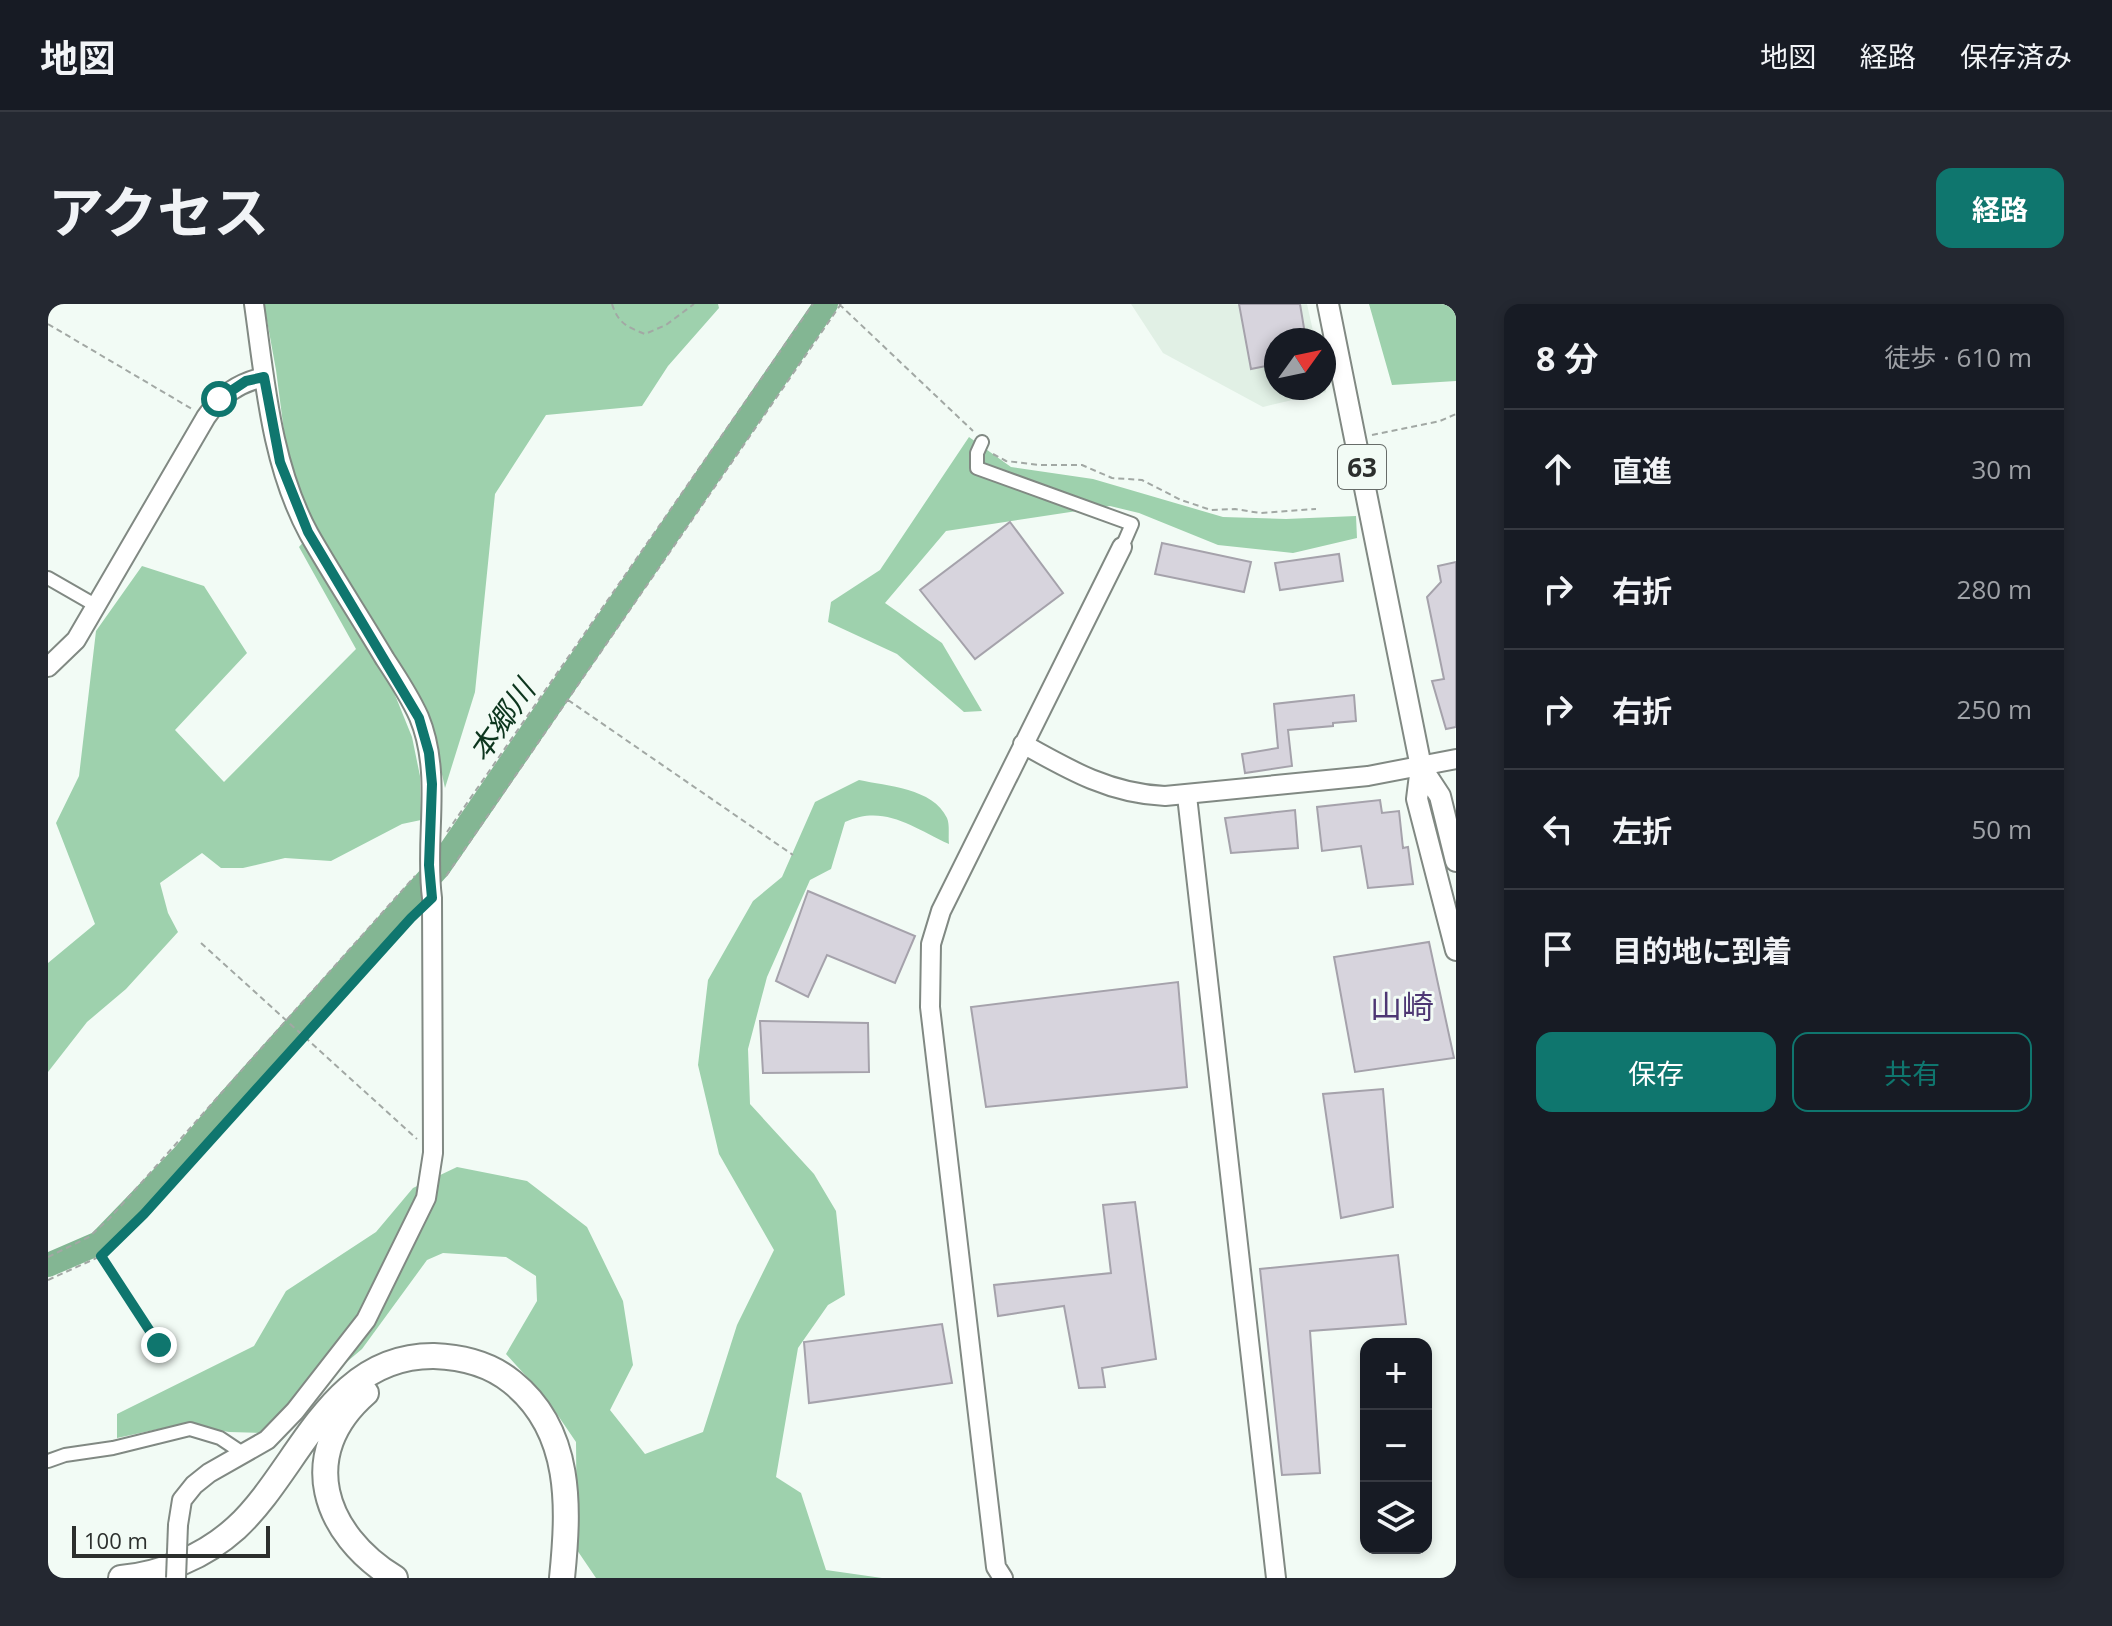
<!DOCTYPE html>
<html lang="ja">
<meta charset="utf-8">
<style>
body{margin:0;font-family:"Open Sans","Noto Sans JP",sans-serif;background:#242831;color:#f1f3f6}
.controls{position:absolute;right:24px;bottom:24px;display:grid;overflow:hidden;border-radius:16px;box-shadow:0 4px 12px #0003}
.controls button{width:72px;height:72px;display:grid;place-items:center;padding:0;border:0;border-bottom:2px solid #363941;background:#171b24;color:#f1f3f6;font:40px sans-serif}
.compass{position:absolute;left:1216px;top:24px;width:72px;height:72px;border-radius:50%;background:#171b24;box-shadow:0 4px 12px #0003;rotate:57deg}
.scale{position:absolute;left:24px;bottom:20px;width:198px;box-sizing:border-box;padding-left:8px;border:4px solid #2c2f2d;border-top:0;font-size:22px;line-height:28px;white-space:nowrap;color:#2c2f2d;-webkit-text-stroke:6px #f2fbf5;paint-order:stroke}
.stop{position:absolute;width:24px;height:24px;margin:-18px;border:6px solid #0f766e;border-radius:50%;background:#fff}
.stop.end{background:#0f766e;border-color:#fff;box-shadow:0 2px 8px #0008}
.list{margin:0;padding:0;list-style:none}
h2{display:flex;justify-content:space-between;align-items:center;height:104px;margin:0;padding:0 32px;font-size:34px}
h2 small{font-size:26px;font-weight:400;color:#9ea1a6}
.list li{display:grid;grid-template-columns:52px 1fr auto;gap:24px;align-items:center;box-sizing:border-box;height:120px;padding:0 32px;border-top:2px solid #363941}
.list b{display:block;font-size:30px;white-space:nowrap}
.list em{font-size:26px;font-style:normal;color:#9ea1a6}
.actions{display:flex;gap:16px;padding:24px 32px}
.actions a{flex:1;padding:18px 0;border:2px solid #0f766e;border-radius:16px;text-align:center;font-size:28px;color:#0f766e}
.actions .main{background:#0f766e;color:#fff}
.icon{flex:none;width:44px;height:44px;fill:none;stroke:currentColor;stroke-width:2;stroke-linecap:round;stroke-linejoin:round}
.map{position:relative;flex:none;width:1408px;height:1274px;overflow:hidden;border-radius:16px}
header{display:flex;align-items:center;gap:48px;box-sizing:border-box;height:112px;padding:0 40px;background:#171b24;border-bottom:2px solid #363941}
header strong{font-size:38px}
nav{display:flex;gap:44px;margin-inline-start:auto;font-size:28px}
.intro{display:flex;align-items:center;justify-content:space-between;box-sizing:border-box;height:192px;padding:0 48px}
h1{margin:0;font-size:56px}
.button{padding:20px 36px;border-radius:16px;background:#0f766e;color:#fff;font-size:28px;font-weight:700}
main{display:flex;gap:48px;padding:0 48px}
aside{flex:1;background:#171b24;border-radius:16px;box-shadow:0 4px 12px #0003}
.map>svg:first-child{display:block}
.built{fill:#e1f0e5}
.forest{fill:#9ed1ad}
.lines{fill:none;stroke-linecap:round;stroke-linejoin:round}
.river{stroke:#83b693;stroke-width:24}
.building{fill:#d7d4dd;stroke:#a5a2ab;stroke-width:2}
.street-casing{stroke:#818983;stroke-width:16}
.secondary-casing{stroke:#818983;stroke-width:22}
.primary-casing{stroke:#818983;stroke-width:24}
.highway-casing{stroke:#818983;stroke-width:28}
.path{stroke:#a2a8a4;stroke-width:2;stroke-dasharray:6 4;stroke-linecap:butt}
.street{stroke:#fff;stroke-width:12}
.secondary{stroke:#fff;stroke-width:18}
.primary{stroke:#fff;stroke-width:20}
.highway{stroke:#fff;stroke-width:24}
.secondary-bridge-casing{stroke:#818983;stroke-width:22;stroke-linecap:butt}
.secondary-bridge{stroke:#fff;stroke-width:18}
.route{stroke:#0f766e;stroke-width:10}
.labels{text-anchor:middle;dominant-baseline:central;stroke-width:6;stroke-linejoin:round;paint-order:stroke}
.shield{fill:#f2fbf5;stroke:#676c69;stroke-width:2}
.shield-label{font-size:26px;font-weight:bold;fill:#2c2f2d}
.water-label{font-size:30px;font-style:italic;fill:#0d361e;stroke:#f2fbf5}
.quarter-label{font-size:32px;fill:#4d3773;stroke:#f2fbf5}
</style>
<header>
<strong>地図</strong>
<nav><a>地図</a><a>経路</a><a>保存済み</a></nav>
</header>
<div class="intro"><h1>アクセス</h1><a class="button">経路</a></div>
<main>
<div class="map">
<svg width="1408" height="1274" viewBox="0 0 1408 1274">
<rect width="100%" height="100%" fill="#f2fbf5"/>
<path class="built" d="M1083,0h176l8,36h-39v48h48v-5l2,9 -63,15 -100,-54z"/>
<path class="forest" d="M216,0h454l1,4 -51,58 -26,40 -96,9 -51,79 -20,198 -30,96 -15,-69 -113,-188 -29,-69 -12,-92z
M1321,0h87v77l-64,4z
M921,133l42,30 82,12 130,38 63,2 70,-3 1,22 -64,15 -75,-8 -79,-32 -29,-7 -164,25 -61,72 57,40 40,68 -18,1 -67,-58 -69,-32 3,-20 49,-32z
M259,234l86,152 19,47 8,39 1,44 -19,4 -71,37 -46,-3 -42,10h-22l-19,-15 -42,30 8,30 10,19 -52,57 -39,33 -39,50v-109l47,-39 -39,-101 23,-47 17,-145 46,-65 62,20 43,67 -72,77 49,52 132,-133 -57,-102z
M811,476c28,6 74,8 88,38 3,7 1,18 2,26 -37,-17 -65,-40 -104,-22l-14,47 -21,11 -43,97 -19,72 2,55 64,70 22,37 9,84 -17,10 -30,43 -22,129 25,16 25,77 56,8h-286l-19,-28 -1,-108 -30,-44 -40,-44 31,-53 -1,-25 -30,-19 -63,-4 -16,7 -65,89 -99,84 -34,-1 -47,-8 -65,14v-24l137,-68 32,-55 90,-59 37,-44 44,-21 70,14 60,46 36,74 10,64 -23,45 35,44 58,-22 34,-107 37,-75 -55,-96 -21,-89 10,-85 45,-79 29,-24 33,-75z"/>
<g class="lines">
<path class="river" d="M0,961l51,-22 85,-88 46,-55 209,-233 387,-563"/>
</g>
<path class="building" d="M1191,0h61l6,36h-30v24l-25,5z
M962,218l53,71 -88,66 -55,-69z
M1114,239l89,19 -7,30 -89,-18z
M1291,250l4,27 -63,9 -5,-27z
M1408,258v165l-10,2 -14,-48 12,-2 -17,-82 14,-15 -3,-16z
M1306,391l2,26 -23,2v3l-45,4 4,36 -47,7 -3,-19 36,-6 -4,-44z
M1332,496l2,13 17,-2 4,37 5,-1 5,37 -45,4 -7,-42 -39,5 -5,-44z
M1247,506l3,38 -67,5 -6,-35z
M760,587l107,45 -20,47 -68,-28 -19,42 -32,-16z
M1381,638l25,116 -99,14 -21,-115z
M1130,678l9,105 -201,20 -15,-100z
M712,717l108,2 1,49 -106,1z
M1335,785l10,118 -52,11 -18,-124z
M1087,898l21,157 -54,9 3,19 -26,1 -15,-82 -66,10 -4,-31 117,-12 -8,-68z
M1350,951l8,69 -96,7 10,142 -38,2 -22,-206z
M894,1020l10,59 -143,20 -5,-61z"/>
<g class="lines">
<defs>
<path id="street" d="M934,138l-5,11v15l155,56 -10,23
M0,274l47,27
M0,1157l17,-6 48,-7 77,-19 30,9 24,16"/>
<path id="secondary" d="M0,363l28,-27 130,-223c15,-22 32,-34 58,-40
M975,440c46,26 88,50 142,52l203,-20 88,-17
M1139,492l89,782
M130,1221l4,-25 12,-15 15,-12 58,-33 28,-29 71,-91 60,-122 7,-45 -1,-255c-8,-60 11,-123 -13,-181 -9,-20 -22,-40 -34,-58 -25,-42 -52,-83 -76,-125 -38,-70 -44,-153 -55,-230
M955,1274l-7,-11 -66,-560 1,-63 10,-33 181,-364"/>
<path id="primary" d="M1280,0l93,463 -4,32 39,151
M1373,463l19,29 16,65"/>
<path id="highway" d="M318,1089c-70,61 -43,141 29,185
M73,1274c42,-4 84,-22 115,-50 64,-59 93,-173 198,-172 28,1 56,8 78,26 61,49 57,126 50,196"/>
</defs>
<use href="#street" class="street-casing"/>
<use href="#secondary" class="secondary-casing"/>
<use href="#primary" class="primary-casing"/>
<use href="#highway" class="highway-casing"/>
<path class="path" d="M564,0c6,19 15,23 33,30l21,-9 28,-21
M791,0l134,127
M0,20l144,85
M1324,131l68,-14 16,-7
M945,150l13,7 33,4h43l30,13 30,2 39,20 30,10 24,-1 25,4 56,-4
M520,396l225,155
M399,528l366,-528
M398,572l395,-572
M153,639l216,196
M0,953l41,-20 20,-18 306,-343
M54,953l57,88
M0,976l53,-24 43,-42 271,-299"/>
<use href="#street" class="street"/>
<use href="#secondary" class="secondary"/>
<use href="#primary" class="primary"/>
<use href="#highway" class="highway"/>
<defs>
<path id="secondary-bridge" d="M128,1274l2,-53"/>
</defs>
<use href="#secondary-bridge" class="secondary-bridge-casing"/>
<use href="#secondary-bridge" class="secondary-bridge"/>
</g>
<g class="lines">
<path class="route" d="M111,1041l-58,-89 43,-42 267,-296 21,-20 -3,-33 3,-81 -3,-31 -10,-35 -111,-186 -28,-70 -16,-85 -18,4 -27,18"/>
</g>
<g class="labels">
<rect class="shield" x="1290" y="141" width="48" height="44" rx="6"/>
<g class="shield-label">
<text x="1314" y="163">63</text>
</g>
<g class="water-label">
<text transform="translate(453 416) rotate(-55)">本郷川</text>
</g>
<g class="quarter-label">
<text x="1354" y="701">山崎</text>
</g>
</g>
</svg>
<div class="controls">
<button>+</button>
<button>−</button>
<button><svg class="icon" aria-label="layers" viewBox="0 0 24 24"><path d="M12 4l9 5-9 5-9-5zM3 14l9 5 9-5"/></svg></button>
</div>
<svg class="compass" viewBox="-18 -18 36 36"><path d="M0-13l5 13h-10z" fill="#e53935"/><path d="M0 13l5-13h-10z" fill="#9ea1a6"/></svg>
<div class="scale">100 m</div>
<div class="stop" style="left:171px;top:95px"></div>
<div class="stop end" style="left:111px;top:1041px"></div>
</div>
<aside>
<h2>8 分<small>徒歩 · 610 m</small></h2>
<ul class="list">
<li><svg class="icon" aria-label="ahead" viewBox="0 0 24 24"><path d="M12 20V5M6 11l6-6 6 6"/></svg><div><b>直進</b></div><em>30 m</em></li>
<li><svg class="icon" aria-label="right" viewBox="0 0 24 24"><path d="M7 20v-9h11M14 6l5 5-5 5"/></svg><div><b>右折</b></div><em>280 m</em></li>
<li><svg class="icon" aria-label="right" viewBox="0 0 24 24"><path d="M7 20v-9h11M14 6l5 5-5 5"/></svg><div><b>右折</b></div><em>250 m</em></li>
<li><svg class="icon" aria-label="left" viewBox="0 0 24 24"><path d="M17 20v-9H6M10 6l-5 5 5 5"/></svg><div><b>左折</b></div><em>50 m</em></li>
<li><svg class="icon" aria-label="arrive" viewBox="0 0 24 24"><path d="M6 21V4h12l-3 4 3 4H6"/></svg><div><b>目的地に到着</b></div></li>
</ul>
<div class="actions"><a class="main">保存</a><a>共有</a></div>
</aside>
</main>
